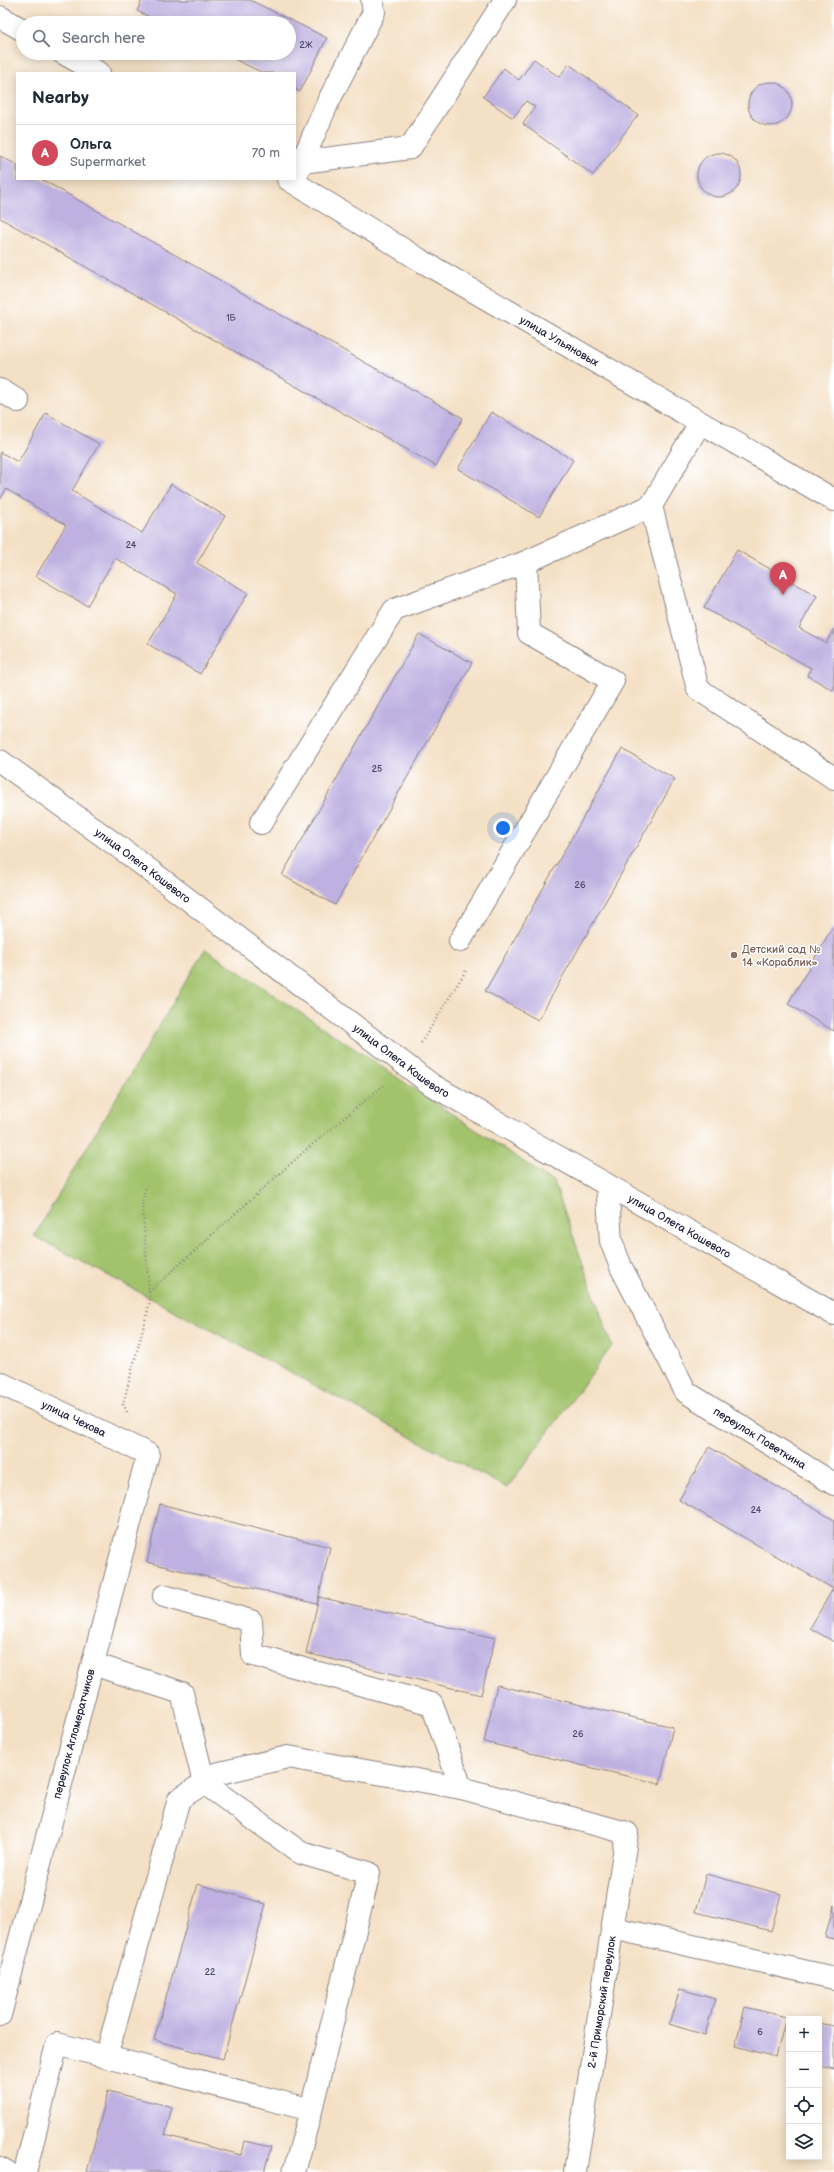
<!DOCTYPE html>
<meta charset="utf-8">
<style>
body{margin:0;font-family:"Balsamiq Sans",sans-serif;background:#f6f6f7;color:#1f2937}
.controls{position:absolute;right:12px;bottom:12px;display:grid;overflow:hidden;border-radius:0px;box-shadow:0 2px 10px #0003}
.controls button{width:36px;height:36px;display:grid;place-items:center;padding:0;border:0;border-bottom:1px solid #e0e1e3;background:#fff;color:#1f2937;font:20px sans-serif}
.you{position:absolute;left:503px;top:828px;width:14px;height:14px;margin:-10px;border:3px solid #fff;border-radius:50%;background:#1a73e8;box-shadow:0 0 0 6px #1a73e833}
.badge{display:grid;place-items:center;width:26px;height:26px;border-radius:50%;background:#d1495b;color:#fff;font-size:13px;font-weight:700}
.pin{position:absolute;translate:-50% -33px;filter:drop-shadow(0 1px 2px #0008)}
.pin::after{content:'';position:absolute;top:21px;width:14px;height:12px;background:inherit;clip-path:polygon(0 0,100% 0,50% 100%)}
.list{margin:0;padding:0;list-style:none}
h2{display:flex;justify-content:space-between;align-items:center;height:52px;margin:0;padding:0 16px;font-size:17px}
h2 small{font-size:13px;font-weight:400;color:#747a83}
.list li{display:grid;grid-template-columns:26px 1fr auto;gap:12px;align-items:center;box-sizing:border-box;height:56px;padding:0 16px;border-top:1px solid #e0e1e3}
.list b{display:block;font-size:15px;white-space:nowrap}
.list p{margin:0;font-size:13px;white-space:nowrap;color:#747a83}
.list em{font-size:13px;font-style:normal;color:#747a83}
.icon{flex:none;width:22px;height:22px;fill:none;stroke:currentColor;stroke-width:2;stroke-linecap:round;stroke-linejoin:round}
.map{position:relative;flex:none;width:834px;height:2172px;overflow:hidden}
.search{position:absolute;background:#fff;box-shadow:0 2px 10px #0003;left:16px;top:16px;width:280px;height:44px;display:flex;align-items:center;gap:10px;box-sizing:border-box;padding:0 14px;border-radius:22px;color:#747a83;font-size:15px}
.panel{position:absolute;background:#fff;box-shadow:0 2px 10px #0003;left:16px;top:72px;width:280px;height:108px;border-radius:0px}
.map>svg:first-child{display:block}
.green{fill:#a2c36c;stroke:#627254}
.building{fill:#beb1e1}
.lines{fill:none;stroke-linecap:round;stroke-linejoin:round}
.minor-casing{stroke:#8b8180;stroke-width:24}
.path{stroke:#8b8180;stroke-width:2.5;stroke-dasharray:1 3;stroke-linecap:butt}
.minor{stroke:#fff;stroke-width:22}
.education-dot{fill:#8d6e63;stroke:#fff;stroke-width:1.5}
.labels{text-anchor:middle;dominant-baseline:central;stroke-width:3;stroke-linejoin:round;paint-order:stroke}
.number-label{font-size:9px;fill:#494664}
.street-label{font-size:11px;fill:#22223b;stroke:#fff}
.education-label{font-size:11px;fill:#785e54;stroke:#fff;text-anchor:start}
</style>
<div class="map">
<svg width="834" height="2172" viewBox="0 0 834 2172">
<rect width="100%" height="100%" fill="#fff"/>
<filter id="ink" filterUnits="userSpaceOnUse"><feTurbulence type="fractalNoise" baseFrequency=".025" numOctaves="2"/><feDisplacementMap in="SourceGraphic" scale="8" xChannelSelector="R" yChannelSelector="G"/><feConvolveMatrix kernelMatrix="1 2 1 2 8 2 1 2 1" color-interpolation-filters="sRGB"/></filter>
<filter id="wash" filterUnits="userSpaceOnUse"><feTurbulence type="fractalNoise" baseFrequency=".012" numOctaves="4" result="noise"/><feDisplacementMap in="SourceGraphic" scale="16" xChannelSelector="R" yChannelSelector="G"/><feGaussianBlur stdDeviation="0.9" result="paint"/><feColorMatrix in="noise" values="0 0 0 0 0 0 0 0 0 0 0 0 0 0 0 0 0 1.4 0 .05"/><feComposite in="paint" operator="in"/></filter>
<g filter="url(#wash)">
<rect width="100%" height="100%" fill="#f4e0c5"/>
<path class="green" d="M205,949l349,233 58,164 -105,142 -473,-252z"/>
<g id="blocks">
<path class="building" d="M142,0h108l77,38 -27,54 -5,-3v-16h-32l-41,-20h67v-30h-127l-25,-12z
M534,59l25,18 10,-13 69,51 -45,60 -70,-51 12,-17 -9,-6 -13,17 -30,-21 21,-29 15,12z
M748 104a22 22 0 1 1 44 0a22 22 0 1 1-44 0Z
M697 175a22 22 0 1 1 44 0a22 22 0 1 1-44 0Z
M0,156l17,9v14h24l422,239 -27,48 -436,-248z
M491,412l82,48 -34,57 -81,-48z
M46,413l53,31 -27,47 70,42 29,-49 54,32 -28,47 51,30 -48,81 -52,-30 29,-50 -62,-36 -28,48 -51,-30 30,-51 -60,-36 -6,11v-48l18,10z
M737,550l80,46 -18,32 27,15 8,-14v62l-27,-16 4,-7 -107,-60z
M419,634l53,29 -137,242 -53,-30z
M622,749l53,30 -137,241 -53,-29z
M832,928l2,1v102l-46,-27z
M709,1447l125,73v65l-2,3 -153,-88z
M160,1504l170,43 -13,57 -170,-42z
M834,1587v55l-24,-14z
M319,1597l176,41 -14,57 -175,-42z
M497,1685l176,42 -13,57 -176,-42z
M706,1874l75,20 -10,37 -75,-19z
M198,1884l68,20 -43,155 -69,-19z
M834,1905v34l-9,-2z
M680,1989l35,10 -10,36 -36,-11z
M745,2007l41,10 -10,40 -41,-11z
M819,2023l15,3v43l-15,-3z
M108,2091l64,16 -7,28 76,20 3,-14 27,6 -7,25h-177z"/>
</g>
</g>
<g filter="url(#ink)">
<use href="#blocks" fill-opacity="0" stroke="#8b8180" stroke-width="1"/>
<g class="lines">
<defs>
<g id="minor">
<path d="M0,17l23,13"/>
<path d="M63,53l36,20"/>
<path d="M302,162l108,-14 95,-148"/>
<path d="M297,173l31,-71 46,-90 -2,-12"/>
<path id="s1" d="M288,179l132,81 414,240"/>
<path d="M0,390l18,11"/>
<path d="M651,506l47,183 136,89"/>
<path id="s2" d="M0,761l127,92 305,232 402,229"/>
<path d="M261,823l133,-213 132,-48 125,-56 49,-83"/>
<path d="M460,941l153,-260 -84,-48 -3,-71"/>
<path id="s3" d="M607,1185l4,56 10,26 65,125 148,92"/>
<path id="s4" d="M0,1383l148,71 -148,561"/>
<path d="M164,1596l87,25 2,34 179,49 29,84 166,45 -52,339"/>
<path d="M93,1664l89,29 22,90 97,70 68,20 -58,237"/>
<path d="M203,1777l85,-20 173,31"/>
<path d="M613,1928l221,50"/>
<path d="M106,2057l73,-258 25,-16"/>
<path d="M0,2168l7,4"/>
<path d="M25,2172l32,-128 254,66 -17,62"/>
</g>
</defs>
<use href="#minor" class="minor-casing"/>
<path class="path" d="M421,1043l46,-74
M149,1292l159,-144 76,-63
M127,1412l-4,-8 27,-102 -8,-99 4,-17"/>
<use href="#minor" class="minor"/>
</g>
</g>
<circle class="education-dot" cx="734" cy="955" r="4"/>
<g class="labels">
<g class="number-label">
<text x="306" y="45">2Ж</text>
<text x="231" y="318">1Б</text>
<text x="131" y="545">24</text>
<text x="377" y="769">25</text>
<text x="580" y="885">26</text>
<text x="756" y="1510">24</text>
<text x="578" y="1734">26</text>
<text x="210" y="1972">22</text>
<text x="760" y="2032">6</text>
</g>
<g class="street-label">
<text stroke="none"><textPath href="#s1" startOffset="316">улица Ульяновых</textPath></text>
<text stroke="none"><textPath href="#s2" startOffset="177">улица Олега Кошевого</textPath></text>
<text stroke="none"><textPath href="#s2" startOffset="501">улица Олега Кошевого</textPath></text>
<text stroke="none"><textPath href="#s2" startOffset="825">улица Олега Кошевого</textPath></text>
<text stroke="none"><textPath href="#s4" startOffset="82">улица Чехова</textPath></text>
<text stroke="none"><textPath href="#s3" startOffset="312">переулок Поветкина</textPath></text>
<text transform="translate(74 1734) rotate(-75)">переулок Агломератчиков</text>
<text transform="translate(602 2002) rotate(-81)">2-й Приморский переулок</text>
</g>
<g class="education-label">
<text x="742" y="949">Детский сад №<tspan x="742" dy="13">14 «Кораблик»</tspan></text>
</g>
</g>
</svg>
<div class="controls">
<button>+</button>
<button>−</button>
<button><svg class="icon" aria-label="locate" viewBox="0 0 24 24"><circle cx="12" cy="12" r="6"/><path d="M12 2v4M12 18v4M2 12h4M18 12h4"/></svg></button>
<button><svg class="icon" aria-label="layers" viewBox="0 0 24 24"><path d="M12 4l9 5-9 5-9-5zM3 14l9 5 9-5"/></svg></button>
</div>
<div class="you"></div>
<div class="pin badge" style="left:783px;top:595px">A</div>
<div class="search"><svg class="icon" aria-label="search" viewBox="0 0 24 24"><circle cx="10" cy="10" r="6"/><path d="M15 15l6 6"/></svg>Search here</div>
<section class="panel">
<h2>Nearby<small></small></h2>
<ul class="list">
<li><span class="badge">A</span><div><b>Ольга</b><p>Supermarket</p></div><em>70 m</em></li>
</ul>
</section>
</div>
